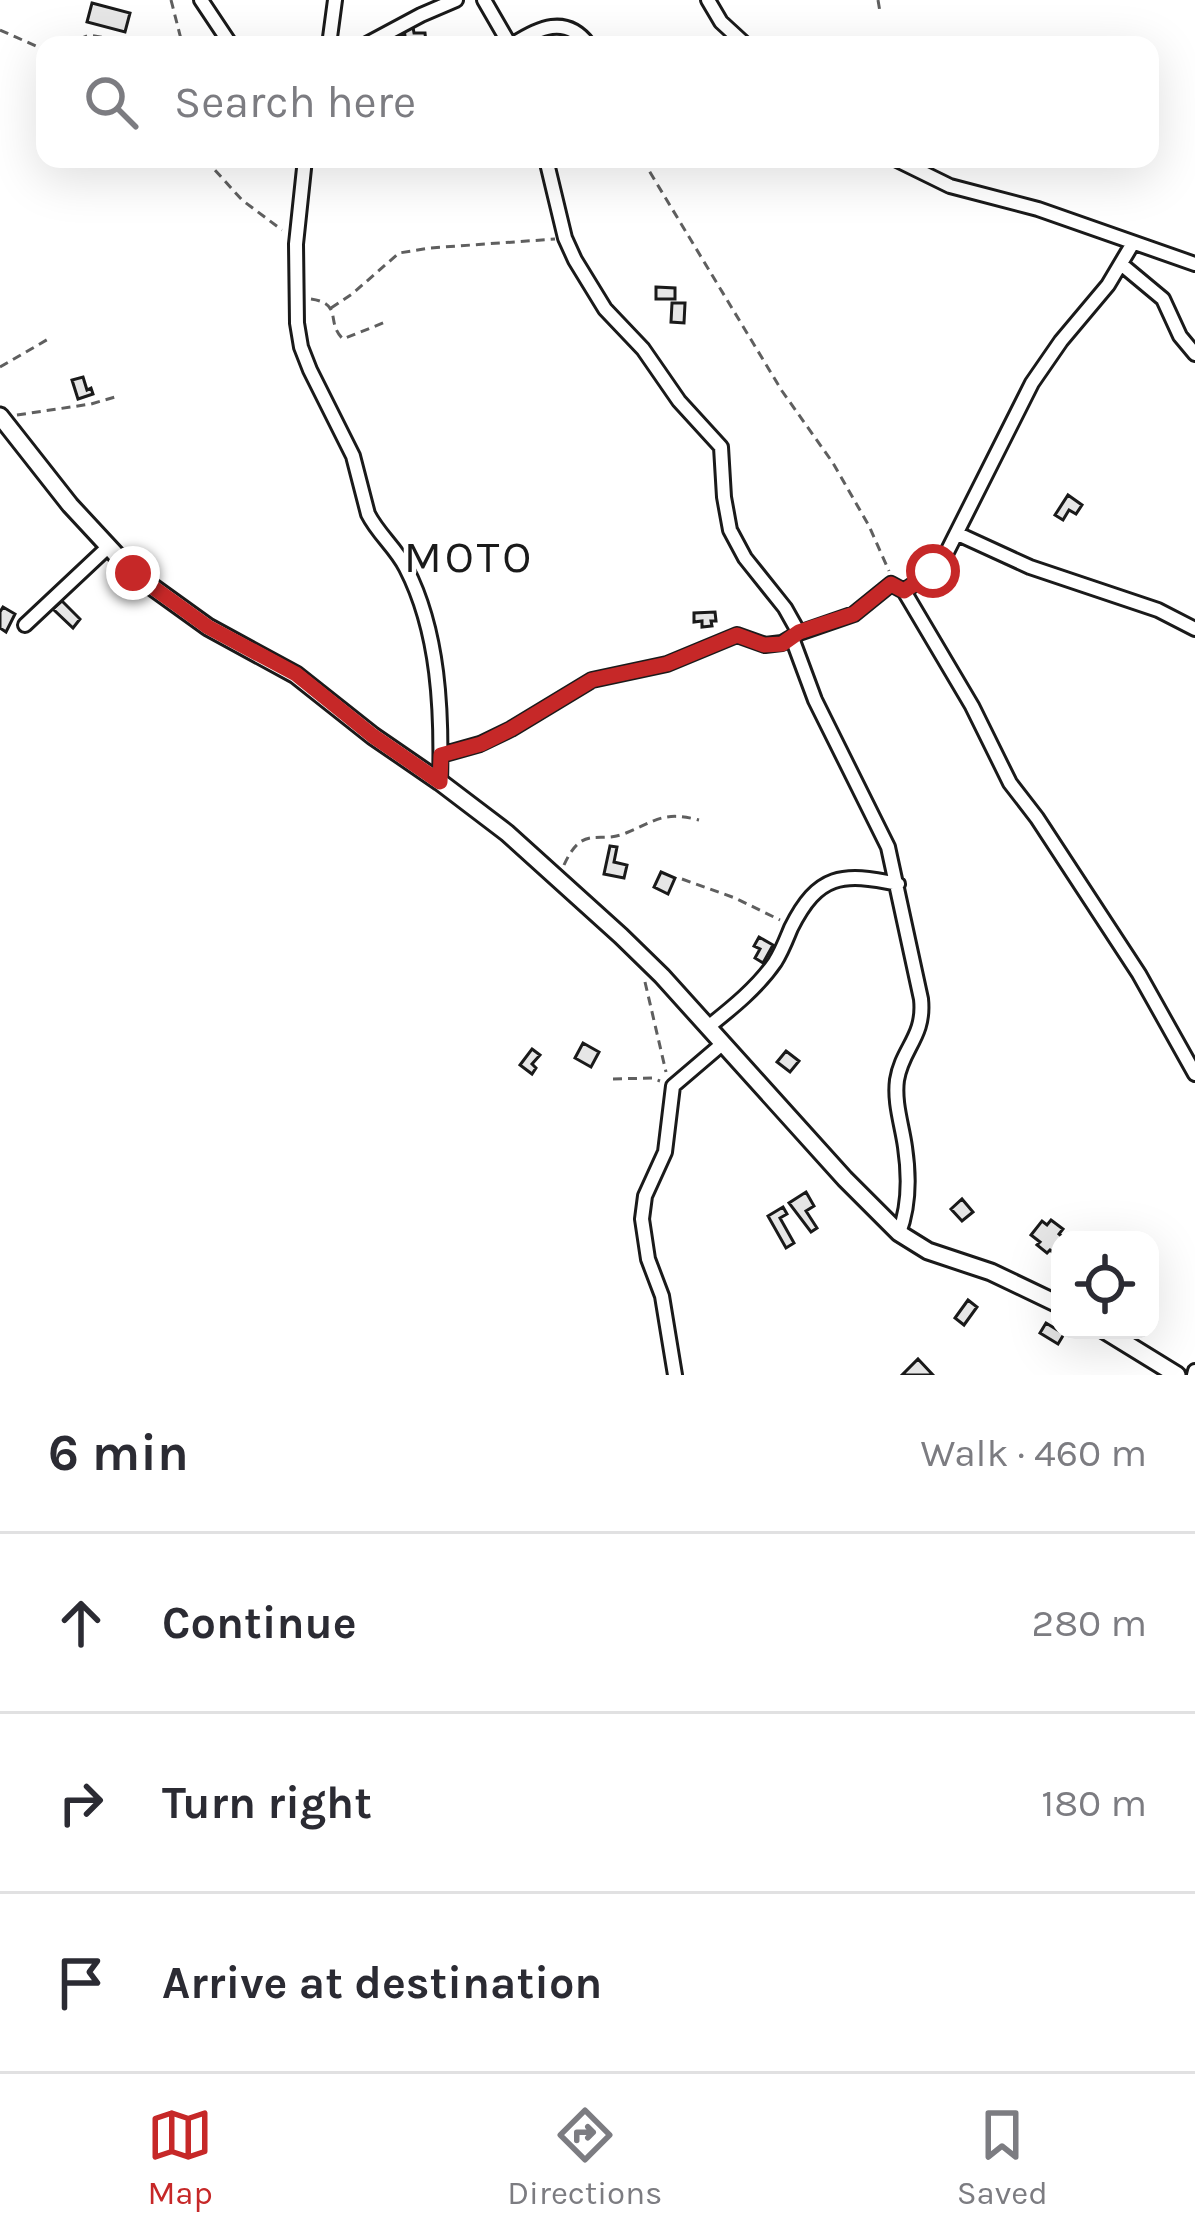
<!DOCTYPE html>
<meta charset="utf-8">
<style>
body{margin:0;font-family:Karla,sans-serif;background:#f2f2f3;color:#2b2b33}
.controls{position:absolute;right:36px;bottom:36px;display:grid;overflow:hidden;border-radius:24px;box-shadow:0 12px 48px #0002}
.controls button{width:108px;height:108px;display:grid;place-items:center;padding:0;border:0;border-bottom:3px solid #e1e1e2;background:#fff;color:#2b2b33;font:60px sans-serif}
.stop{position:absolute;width:36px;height:36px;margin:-27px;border:9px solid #c62828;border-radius:50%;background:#fff}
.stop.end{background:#c62828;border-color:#fff;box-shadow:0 3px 12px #0008}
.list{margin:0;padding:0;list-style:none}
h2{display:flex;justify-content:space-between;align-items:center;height:156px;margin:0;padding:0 48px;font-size:51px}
h2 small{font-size:39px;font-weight:400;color:#7c7c81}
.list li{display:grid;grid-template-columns:78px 1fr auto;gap:36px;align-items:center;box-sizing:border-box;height:180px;padding:0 48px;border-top:3px solid #e1e1e2}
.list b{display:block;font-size:45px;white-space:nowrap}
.list em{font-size:39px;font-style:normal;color:#7c7c81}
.icon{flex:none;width:66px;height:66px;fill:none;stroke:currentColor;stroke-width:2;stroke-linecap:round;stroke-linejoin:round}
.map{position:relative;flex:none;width:1195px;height:1375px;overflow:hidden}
.search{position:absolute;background:#fff;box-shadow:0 12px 48px #0002;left:36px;right:36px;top:36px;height:132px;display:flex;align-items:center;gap:30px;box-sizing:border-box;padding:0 42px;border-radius:24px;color:#7c7c81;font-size:45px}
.sheet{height:696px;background:#fff}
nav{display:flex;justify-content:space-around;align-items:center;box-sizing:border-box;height:168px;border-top:3px solid #e1e1e2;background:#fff;font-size:33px;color:#7c7c81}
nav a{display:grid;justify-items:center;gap:6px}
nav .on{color:#c62828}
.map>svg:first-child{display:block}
.building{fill:#e6e6e6;stroke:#1a1a1a;stroke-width:3}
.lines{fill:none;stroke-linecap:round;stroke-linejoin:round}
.minor-casing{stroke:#1a1a1a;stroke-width:18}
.tertiary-casing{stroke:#1a1a1a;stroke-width:21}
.path{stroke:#5f5f5f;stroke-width:3;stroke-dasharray:9 6;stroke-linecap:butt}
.minor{stroke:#fff;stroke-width:12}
.tertiary{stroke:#fff;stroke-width:15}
.route{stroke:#c62828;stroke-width:15}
.labels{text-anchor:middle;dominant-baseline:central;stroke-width:9;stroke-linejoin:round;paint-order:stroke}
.quarter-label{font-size:45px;letter-spacing:3px;fill:#1a1a1a;stroke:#fff}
</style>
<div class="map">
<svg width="1195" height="1375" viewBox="0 0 1195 1375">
<rect width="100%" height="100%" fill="#fff"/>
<path class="building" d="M92,3l38,10 -5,19 -38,-10z
M413,27l1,6h11l1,10 -6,2 -21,-2v-7h6l-1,-8z
M656,287l19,1v11h-19z
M672,303h13l-1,20 -13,-1z
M83,377l4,13 4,-2 2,6 -15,5 -6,-19z
M1068,495l14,10 -6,9 -7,-4 -6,10 -8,-5z
M62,601l18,18 -7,9 -20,-19z
M3,607l12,7 -9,18 -6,-4v-16z
M715,612l1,9h-5l1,5 -10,1v-6l-8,1v-9z
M610,846l7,1 -3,15 13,3 -3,13 -20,-4z
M661,872l14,6 -7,16 -14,-7z
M759,937l14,8 -10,18 -8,-5 5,-9 -6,-3z
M583,1043l16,9 -8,15 -16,-9z
M532,1049l8,6 -8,9 4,4 -4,6 -12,-9z
M786,1051l13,10 -9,11 -13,-10z
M806,1192l8,14 -8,5 11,17 -6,4 -22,-29z
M962,1199l11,13 -11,9 -11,-12z
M783,1207l4,7 -7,4 14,25 -8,5 -18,-32z
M1051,1220l12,9 -4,5 7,6h-6v7l-5,7 -5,-4 -3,3 -10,-8 3,-3 -9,-7 11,-14 5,4z
M968,1300l9,7 -13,18 -9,-7z
M1046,1323l18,11 -6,10 -18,-11z
M918,1359l15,16h-31z"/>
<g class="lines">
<defs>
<path id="minor" d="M201,0l30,45
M484,0l26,45
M708,0l13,22 25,23
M329,45l6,-45
M365,45l56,-30 35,-15
M512,45c26,-17 54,-31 77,0
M305,159l-9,85 1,79 4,24 9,23 43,86 15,58c10,20 28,34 38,54 33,64 36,143 34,214
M546,159l19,79 10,22 30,49 38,40 36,52 42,46 3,50 6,33 15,28 40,50 14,25
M895,159l55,27 88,23 157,55
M1121,264l42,35 17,37 15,18
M958,534l72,33 128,43 37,19
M904,591l68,115 38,77 27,35 102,156 56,100
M25,625l82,-77
M792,638l23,62 73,147 33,152c4,38 -19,49 -24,81 -3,23 5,45 8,67 4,27 4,60 -6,86
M441,755l39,-11 31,-15 81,-49 75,-16 70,-29 28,10 17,-2 17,-10 55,-19 37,-30 13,7 29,-20 13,-17 86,-171 29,-42 47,-56 25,-42
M708,1027c24,-19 50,-40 67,-65 7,-11 11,-22 16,-34 27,-54 51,-56 107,-44
M675,1375l-13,-79 -14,-37 -6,-40 3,-23 20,-44 8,-66 48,-41
M1194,1375l1,-4"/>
<path id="tertiary" d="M0,416l70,89 63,68 75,54 88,48 77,61 67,46 67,51 114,103 41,40 183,203 54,54 29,18 63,21 69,33
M1104,1330l73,45"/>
</defs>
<use href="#minor" class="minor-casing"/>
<use href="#tertiary" class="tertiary-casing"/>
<path class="path" d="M171,0l10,39
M878,0l2,12
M0,30l45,20
M65,45l24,-10 33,6 24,-3 70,7
M205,159l37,41 40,30
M642,159l140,232 51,72 36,63 20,45
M311,299c33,5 14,23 32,40l45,-18
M331,308l21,-14 47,-41 31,-5 125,-9
M0,367l50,-29
M17,415l74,-11 24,-7
M564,865c19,-42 34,-20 62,-32 31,-13 38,-22 73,-13
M682,879l53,19 45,22
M645,982l21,90
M613,1079l39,-1 8,3"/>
<use href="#minor" class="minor"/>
<use href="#tertiary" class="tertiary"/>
</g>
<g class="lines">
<path class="route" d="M133,573l75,54 88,47 77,62 67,46 1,-27 40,-11 30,-15 81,-49 75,-16 70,-29 27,10 18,-1 17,-12 55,-18 37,-30 13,7 29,-20"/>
</g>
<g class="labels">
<g class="quarter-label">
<text x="469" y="557">MOTO</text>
</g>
</g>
</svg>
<div class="controls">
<button><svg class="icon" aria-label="locate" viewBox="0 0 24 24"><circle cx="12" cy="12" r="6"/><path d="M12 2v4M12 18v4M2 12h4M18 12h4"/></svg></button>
</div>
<div class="stop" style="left:933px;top:571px"></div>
<div class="stop end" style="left:133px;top:573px"></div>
<div class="search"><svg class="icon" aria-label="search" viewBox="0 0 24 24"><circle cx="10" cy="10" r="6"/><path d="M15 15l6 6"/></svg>Search here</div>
</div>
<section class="sheet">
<h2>6 min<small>Walk · 460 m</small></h2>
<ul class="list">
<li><svg class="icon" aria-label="ahead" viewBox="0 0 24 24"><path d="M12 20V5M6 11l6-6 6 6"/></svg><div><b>Continue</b></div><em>280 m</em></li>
<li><svg class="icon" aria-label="right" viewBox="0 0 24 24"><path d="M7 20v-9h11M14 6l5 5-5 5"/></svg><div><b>Turn right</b></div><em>180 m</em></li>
<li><svg class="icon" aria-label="arrive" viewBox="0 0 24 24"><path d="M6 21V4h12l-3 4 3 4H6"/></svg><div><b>Arrive at destination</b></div></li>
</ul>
</section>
<nav>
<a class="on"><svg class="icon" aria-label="map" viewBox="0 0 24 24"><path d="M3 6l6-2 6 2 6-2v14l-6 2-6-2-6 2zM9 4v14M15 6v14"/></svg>Map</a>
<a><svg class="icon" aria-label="directions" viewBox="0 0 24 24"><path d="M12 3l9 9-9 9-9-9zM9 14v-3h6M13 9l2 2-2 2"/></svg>Directions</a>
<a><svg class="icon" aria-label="saved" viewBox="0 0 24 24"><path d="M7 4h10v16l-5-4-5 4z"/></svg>Saved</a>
</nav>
